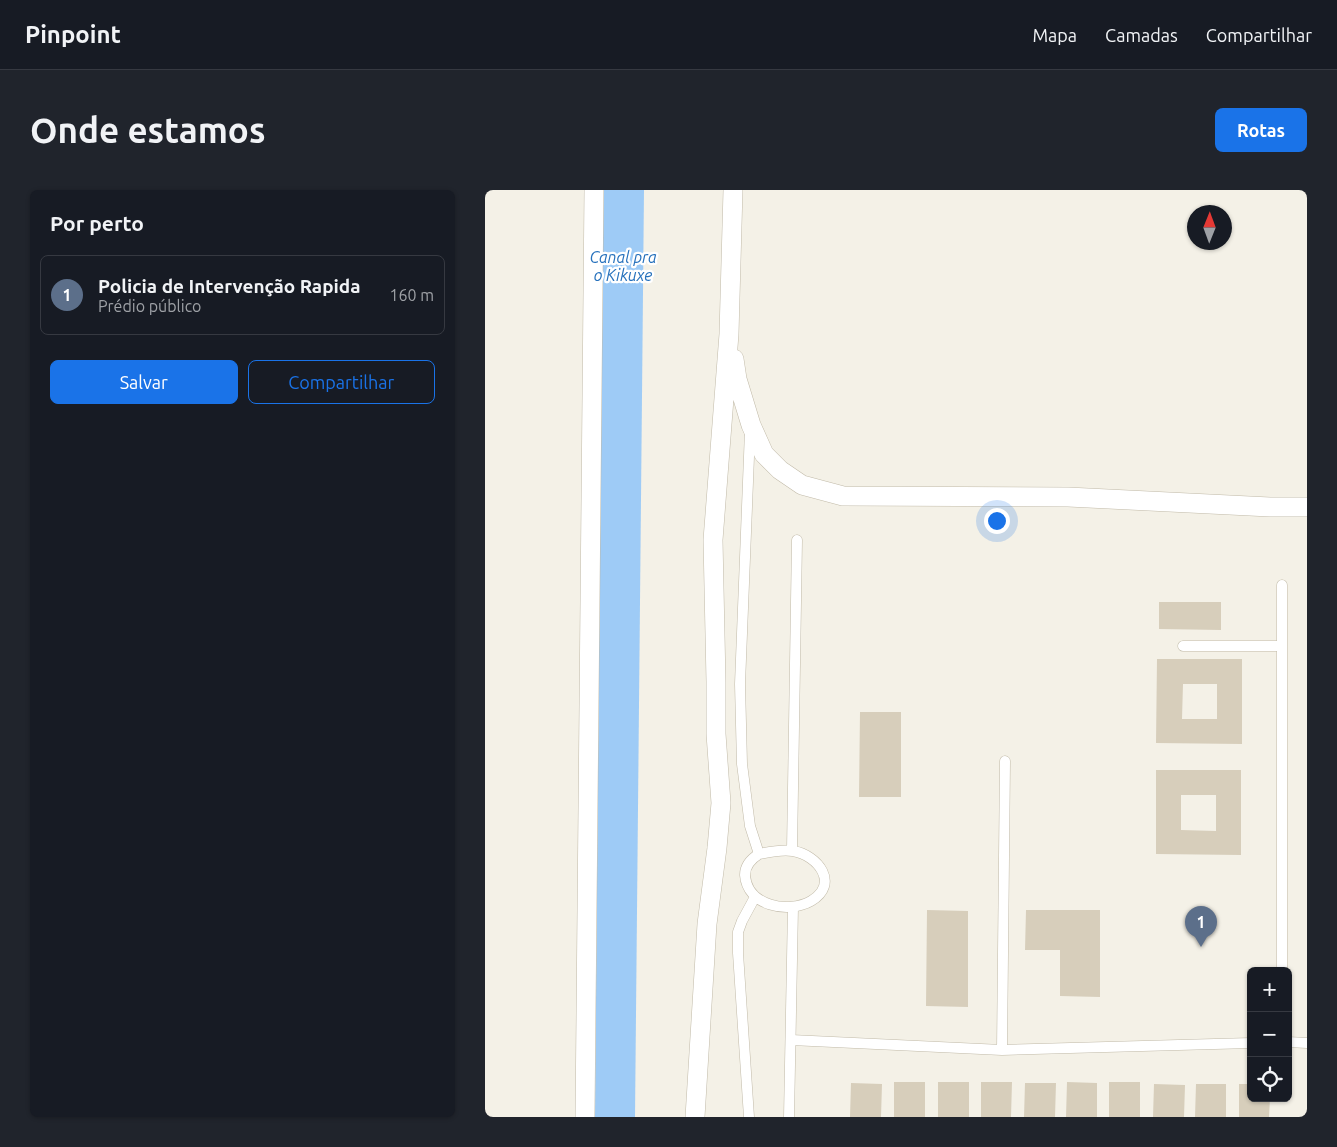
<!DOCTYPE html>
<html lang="pt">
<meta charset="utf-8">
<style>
body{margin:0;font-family:Ubuntu,sans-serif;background:#20242c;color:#f1f3f6}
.controls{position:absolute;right:15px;bottom:15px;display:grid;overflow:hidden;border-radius:8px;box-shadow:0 1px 4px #0004}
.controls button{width:45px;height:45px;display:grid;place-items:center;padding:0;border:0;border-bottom:1px solid #363941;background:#171b24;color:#f1f3f6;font:25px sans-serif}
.compass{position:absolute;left:702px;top:15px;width:45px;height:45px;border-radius:50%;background:#171b24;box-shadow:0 1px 4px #0004;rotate:1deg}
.you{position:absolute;left:511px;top:330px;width:18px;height:18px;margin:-12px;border:4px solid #fff;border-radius:50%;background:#1a73e8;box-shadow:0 0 0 8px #1a73e833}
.badge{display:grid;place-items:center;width:32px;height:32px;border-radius:50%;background:#1a73e8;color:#fff;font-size:16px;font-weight:700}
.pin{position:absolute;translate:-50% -41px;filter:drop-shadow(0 1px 2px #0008)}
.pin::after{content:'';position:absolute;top:26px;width:18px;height:15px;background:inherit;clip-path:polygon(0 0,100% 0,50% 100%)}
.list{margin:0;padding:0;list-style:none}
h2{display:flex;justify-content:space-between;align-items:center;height:65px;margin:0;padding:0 20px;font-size:21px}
h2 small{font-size:16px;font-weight:400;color:#9ea1a6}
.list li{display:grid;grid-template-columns:32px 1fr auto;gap:15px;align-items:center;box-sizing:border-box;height:80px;margin:0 10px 10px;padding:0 10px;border:1px solid #363941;border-radius:8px}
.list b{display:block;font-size:19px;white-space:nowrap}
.list p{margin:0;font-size:16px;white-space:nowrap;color:#9ea1a6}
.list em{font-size:16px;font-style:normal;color:#9ea1a6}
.actions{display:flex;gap:10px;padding:15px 20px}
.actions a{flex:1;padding:11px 0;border:1px solid #1a73e8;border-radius:8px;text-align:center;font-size:18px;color:#1a73e8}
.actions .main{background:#1a73e8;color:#fff}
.icon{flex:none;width:28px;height:28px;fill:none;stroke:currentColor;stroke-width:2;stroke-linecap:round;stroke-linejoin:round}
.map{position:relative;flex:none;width:822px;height:927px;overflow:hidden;border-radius:8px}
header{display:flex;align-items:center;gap:30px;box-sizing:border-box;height:70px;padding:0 25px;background:#171b24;border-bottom:1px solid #363941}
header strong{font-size:24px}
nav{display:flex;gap:28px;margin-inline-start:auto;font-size:18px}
.intro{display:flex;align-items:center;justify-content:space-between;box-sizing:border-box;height:120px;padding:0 30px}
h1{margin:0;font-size:35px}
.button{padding:12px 22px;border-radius:8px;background:#1a73e8;color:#fff;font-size:18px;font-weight:700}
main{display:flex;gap:30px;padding:0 30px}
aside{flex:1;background:#171b24;border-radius:8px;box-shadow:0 1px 4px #0004}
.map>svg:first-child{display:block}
.water{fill:#9ecbf6}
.building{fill:#d7cebb;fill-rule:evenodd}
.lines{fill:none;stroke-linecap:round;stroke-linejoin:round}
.lane-casing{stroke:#c1baa8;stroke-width:11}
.street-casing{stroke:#c1baa8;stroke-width:20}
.lane{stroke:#fff;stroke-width:10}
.street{stroke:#fff;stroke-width:19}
.labels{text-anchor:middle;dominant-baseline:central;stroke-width:4.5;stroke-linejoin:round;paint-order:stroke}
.water-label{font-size:16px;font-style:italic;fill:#2671bc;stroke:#fff}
</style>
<header>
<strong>Pinpoint</strong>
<nav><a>Mapa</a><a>Camadas</a><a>Compartilhar</a></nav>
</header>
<div class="intro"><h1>Onde estamos</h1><a class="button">Rotas</a></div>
<main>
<aside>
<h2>Por perto<small></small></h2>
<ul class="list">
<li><span class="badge" style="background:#5c6f8a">1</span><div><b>Policia de Intervenção Rapida</b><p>Prédio público</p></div><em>160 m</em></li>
</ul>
<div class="actions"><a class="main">Salvar</a><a>Compartilhar</a></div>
</aside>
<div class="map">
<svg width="822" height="927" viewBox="0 0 822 927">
<rect width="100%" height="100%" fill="#f4f1e7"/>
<path class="water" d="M118,0h41l-9,927h-40z"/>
<path class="building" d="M674,412h62v28l-62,-1z
M672,469h85v85l-86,-1zM698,494h34v35h-35z
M375,522h41v85h-42z
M671,580h85v85l-85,-1zM696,605h35v36l-35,-1z
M442,720l41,1v96l-42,-1z
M541,720h74v87l-40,-1v-46h-35z
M409,892h31v35h-31z
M453,892h31v35h-31z
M496,892h31l-1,35h-30z
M582,892l30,1v34h-31z
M624,892h31v35h-31z
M366,893l31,1 -1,33h-31z
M540,893h31l-1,34h-31z
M669,894l31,1 -1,32h-31z
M711,894h30v33h-31z
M754,894h12v14h19l-1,19h-30z"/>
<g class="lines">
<defs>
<path id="lane" d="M265,241l-10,253 2,80 8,62 9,28c10,-2 23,-5 34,-3 25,4 47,33 18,50 -23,13 -64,5 -66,-26 0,-10 6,-16 14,-21
M797,395v386
M698,456h99
M307,660l5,-310
M306,850l211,10 249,-7
M803,852l19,1
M517,860l3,-289
M264,927l-11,-164v-21l4,-11 13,-24
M304,927l4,-210"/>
<path id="street" d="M249,169l3,20 14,46 13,29 16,16 22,15 41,11 225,1 202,10h37
M100,927l9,-927
M210,927l12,-193 10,-76 4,-45 -5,-69v-52l-3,-142 16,-206 4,-144"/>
</defs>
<use href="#lane" class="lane-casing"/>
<use href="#street" class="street-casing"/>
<use href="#lane" class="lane"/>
<use href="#street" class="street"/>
</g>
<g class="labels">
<g class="water-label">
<text x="138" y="67">Canal pra<tspan x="138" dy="18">o Kikuxe</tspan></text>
</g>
</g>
</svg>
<div class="controls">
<button>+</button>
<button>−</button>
<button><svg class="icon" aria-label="locate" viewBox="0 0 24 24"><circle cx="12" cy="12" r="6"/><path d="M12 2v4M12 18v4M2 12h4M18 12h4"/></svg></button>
</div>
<svg class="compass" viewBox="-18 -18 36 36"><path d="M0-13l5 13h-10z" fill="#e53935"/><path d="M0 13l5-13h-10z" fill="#9ea1a6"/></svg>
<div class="you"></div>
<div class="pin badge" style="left:716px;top:757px;background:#5c6f8a">1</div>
</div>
</main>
